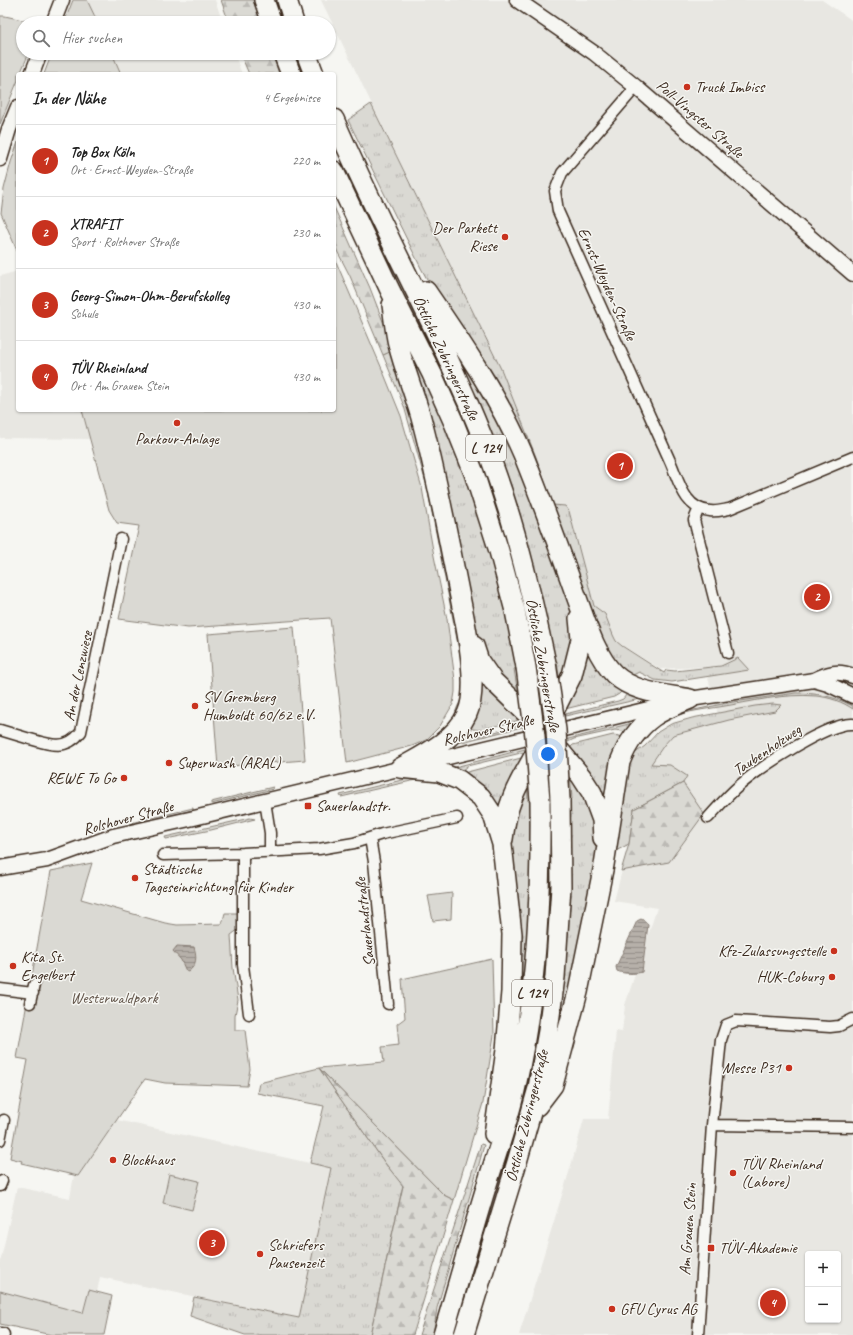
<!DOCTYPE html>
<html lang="de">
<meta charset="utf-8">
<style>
body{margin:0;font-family:Caveat,sans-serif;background:#f6f6f6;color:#222}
.controls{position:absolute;right:12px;bottom:12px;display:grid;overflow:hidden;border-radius:4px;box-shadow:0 1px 3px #0004}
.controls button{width:36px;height:36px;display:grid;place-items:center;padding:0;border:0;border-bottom:1px solid #e0e0e0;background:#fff;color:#222;font:20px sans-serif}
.you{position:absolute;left:548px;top:754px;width:14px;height:14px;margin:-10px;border:3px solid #fff;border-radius:50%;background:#1a73e8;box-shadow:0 0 0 6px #1a73e833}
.badge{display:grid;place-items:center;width:26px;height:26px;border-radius:50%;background:#c8321e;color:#fff;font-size:13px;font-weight:700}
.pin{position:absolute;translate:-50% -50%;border:2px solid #fff;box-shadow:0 1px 4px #0006}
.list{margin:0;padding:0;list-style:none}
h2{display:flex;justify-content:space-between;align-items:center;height:52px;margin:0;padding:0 16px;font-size:17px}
h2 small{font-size:13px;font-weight:400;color:#767676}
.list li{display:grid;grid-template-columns:26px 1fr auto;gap:12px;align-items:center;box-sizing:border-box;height:72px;padding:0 16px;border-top:1px solid #e0e0e0}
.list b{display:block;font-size:15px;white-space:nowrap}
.list p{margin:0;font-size:13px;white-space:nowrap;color:#767676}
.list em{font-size:13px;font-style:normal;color:#767676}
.icon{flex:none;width:22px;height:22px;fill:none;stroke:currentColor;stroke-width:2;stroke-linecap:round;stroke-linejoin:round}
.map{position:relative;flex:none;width:853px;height:1335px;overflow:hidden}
.search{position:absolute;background:#fff;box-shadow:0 1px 3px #0004;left:16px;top:16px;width:320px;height:44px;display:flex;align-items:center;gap:10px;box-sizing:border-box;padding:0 14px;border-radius:22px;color:#767676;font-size:15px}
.panel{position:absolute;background:#fff;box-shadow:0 1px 3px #0004;left:16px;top:72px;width:320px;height:340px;border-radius:4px}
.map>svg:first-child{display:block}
.built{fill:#e8e7e2;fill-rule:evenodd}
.grass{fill:url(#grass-tufts);stroke:#8a8278}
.forest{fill:url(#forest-firs);stroke:#8a8278}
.green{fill:#dad9d3;stroke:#8a8278}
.water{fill:url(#water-rules);stroke:#857a71}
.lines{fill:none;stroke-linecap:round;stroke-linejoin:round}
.street-casing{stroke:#3b2a1e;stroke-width:13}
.secondary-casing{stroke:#3b2a1e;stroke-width:17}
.highway-casing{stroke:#3b2a1e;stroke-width:22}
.street{stroke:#f6f6f2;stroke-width:10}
.secondary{stroke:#f6f6f2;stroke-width:14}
.highway{stroke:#f6f6f2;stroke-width:19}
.highway-bridge-casing{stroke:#3b2a1e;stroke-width:22;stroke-linecap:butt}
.highway-bridge{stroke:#f6f6f2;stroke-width:19}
.poi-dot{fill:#c8321e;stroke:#f6f6f2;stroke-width:1.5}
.labels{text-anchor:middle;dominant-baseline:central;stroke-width:3;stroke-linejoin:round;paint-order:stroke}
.shield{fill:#f6f6f2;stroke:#73675e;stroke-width:1}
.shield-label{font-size:15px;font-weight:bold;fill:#3b2a1e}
.poi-label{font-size:16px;fill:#3b2a1e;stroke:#f6f6f2;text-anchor:start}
.street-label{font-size:16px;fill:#3b2a1e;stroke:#f6f6f2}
.park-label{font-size:16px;fill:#63564b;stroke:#f6f6f2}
</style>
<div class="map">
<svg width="853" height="1335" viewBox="0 0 853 1335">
<defs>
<pattern id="grass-tufts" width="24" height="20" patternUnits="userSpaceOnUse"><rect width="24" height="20" fill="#dad9d3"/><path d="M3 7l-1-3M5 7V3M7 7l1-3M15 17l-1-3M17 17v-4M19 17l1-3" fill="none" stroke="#bcbab5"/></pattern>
<pattern id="forest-firs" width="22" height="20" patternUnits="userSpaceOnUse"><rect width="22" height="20" fill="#dad9d3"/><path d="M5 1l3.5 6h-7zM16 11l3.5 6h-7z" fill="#bcbab5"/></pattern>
<pattern id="water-rules" width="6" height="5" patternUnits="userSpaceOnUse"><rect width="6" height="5" fill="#b6b0a9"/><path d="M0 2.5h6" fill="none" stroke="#958f89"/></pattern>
</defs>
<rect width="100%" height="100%" fill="#f6f6f2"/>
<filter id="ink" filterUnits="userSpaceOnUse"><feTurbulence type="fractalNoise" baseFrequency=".025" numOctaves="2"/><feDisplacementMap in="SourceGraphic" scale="8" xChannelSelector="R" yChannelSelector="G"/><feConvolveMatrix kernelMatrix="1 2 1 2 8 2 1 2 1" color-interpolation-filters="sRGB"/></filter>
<g filter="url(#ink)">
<path class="built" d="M87,0h128l8,23h-125z
M321,0h501l31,21v1314h-334l51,-166 14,-50h24l8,-88 6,1 3,-27 32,-97 -43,-7 15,-57 9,-56 13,-24 13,-19 9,-10 47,-13 -15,-55 -45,2 -37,-23 -6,-5 -4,-6 -7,-21 -12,-8 -25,-96 -4,-4 -12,-1 -17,-48 -35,-88zM808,1254h30v66h-30z
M112,53h122l8,21h-121z
M18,271v139h64l8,29 -90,-1v-162z
M117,1120l215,48 -33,150 -199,-41 -3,15 -8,-2 -6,23 -83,-22v-28l17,-76 53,11 4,-23 4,1z"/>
<path class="grass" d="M371,104l130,265 35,88 17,48 12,1 4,5 25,95 11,8 8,21 3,6 6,5 42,27 2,-3 9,1 46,-5 17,-8 11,12 -77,12 -17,-2 -16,-8 -8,4 -20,-12 -60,-157 -130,-239 -73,-148z
M398,325c15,32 32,63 46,96 33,80 57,162 72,247l-2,1 5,31 -37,-45z
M453,346l51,81 64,164 7,33 -15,62 -3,-25h-3l-102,-314z
M394,350l13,43 42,180 19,120 -13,25c-1,-8 6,-16 8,-24 1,-6 0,-13 1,-19l-37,-188 -23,-81 -21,-51z
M583,643l39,48 -3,3 -5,3 -49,12z
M477,670l42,48 -3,3 -37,9 -6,-1 -6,-3z
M630,690l10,9 -75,17v-2l53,-13 5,-2z
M796,693c20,0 37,3 55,12l2,1v3c-10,-7 -24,-12 -37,-13 -32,-3 -65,6 -97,11 -18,3 -39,5 -56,14 -9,4 -13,14 -20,21l-8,-1 10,-11 8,-7 18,-8 56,-12z
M773,704l8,1 -6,6 -46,9 -56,15 -9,10 -13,19 19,1 17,11 -4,7 -49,26 -5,35 -17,9 8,-58 11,-39 14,-10 13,-14 13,-8 21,-6 63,-12z
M637,722l-9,13 -6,-4 -7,-1 -41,9 -6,3v-3z
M522,723v4l-68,17 9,-14 12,5 5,1 37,-10z
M613,735l7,1 4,4 -18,83 -37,-74 4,-4z
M525,749v3l-58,14 -7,6 -13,-3z
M525,757l-24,66 -37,-45 3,-6 4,-1z
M570,773l20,29 9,51 -47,212c12,-89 22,-176 17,-266h3z
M427,776l26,10c-7,2 -14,-4 -22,-6 -6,-1 -13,0 -20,1l-70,16 -1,-2 66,-16z
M527,779l1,22h3v112l-13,114h-1l-8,-189z
M273,787v2l-62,15v-2z
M193,808v2l-61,15 -1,-2z
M250,818l5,1 -44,11 -45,9 -1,-2z
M319,1068l66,95 18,22 -33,150h-125l-55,-19 4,-19 105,21 32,-150 -21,-5 14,-57 -67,-13 2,-10z"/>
<path class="forest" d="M221,0h32l8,23h-32z
M240,53h32l7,21h-30z
M334,207l36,81 24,62 -11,5 -33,-79 -16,-31z
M683,783l21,31 -35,48 -48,9 8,-27 5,-35z
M319,1068l125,127 10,5 -41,135h-43l33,-149 -18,-23z
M481,1144l3,1 -5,19 -42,144 -4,27h-14z"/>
<path class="green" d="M73,0h14l11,23h-34z
M0,16h5l31,7h-13v30h6l-9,21h-2v6l-18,44z
M52,53h60l9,21h-77z
M18,142v111l-17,-40 3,-24 7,-27z
M334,257l48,112 19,47 21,72 12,68 13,63 8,61v12l-2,12 -13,22 -14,14 -14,6 -65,17 -17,-145 -142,10 -69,-9 20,-93 -22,-3 -8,-13 -27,-100h252z
M294,627l11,133 -87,7 -10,-133z
M92,863l-11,36 84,24 12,2 45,-1 3,-11h14v16l-8,6 2,33 5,32 -3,15v15h10l5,39 -3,17 -82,-3 -20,-4 -67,97 -57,-13 1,-2 -12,-3 18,-98 -11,-2 34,-187z
M452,893l-1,26 -18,2 -5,-25z
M492,959l2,76 -11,68 -29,97 -10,-5 -125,-127 65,-6 -2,-15 17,-2 -2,-21 8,-6 -3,-39z
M169,1174l30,7 -7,29 -29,-7z
M89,1290l23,6 -8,39h-52l-52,-11v-33l83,22z"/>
<path class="water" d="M641,919l4,2 3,4 -6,47c-7,2 -18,2 -25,-1l-1,-4 21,-46z
M177,946l17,1c3,10 3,18 -6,25l-2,-1 -5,-11 -8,-9z"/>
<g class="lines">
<defs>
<path id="street" d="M636,87l-74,86 -7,18 3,20 112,250c9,20 14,48 40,50 6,1 13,-1 19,-2l124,-52
M699,508l-5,12 34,133
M0,730c10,3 20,6 30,9 20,6 36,12 51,-7l40,-193
M265,801l5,32v18
M708,818c10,-11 20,-23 32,-33 20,-17 87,-63 113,-61
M370,838l4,24 14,142
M243,853v112l6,49
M163,855l80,-2 76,-4 35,-6 28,-9 75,-16
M0,989l33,4
M30,1003l4,-18
M712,1125l141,2
M0,1140l4,-20
M0,1186l2,-5
M698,1335l14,-210 9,-85 5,-15 10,-4 94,6 9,-1 14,-7"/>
<path id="secondary" d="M517,0l77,53 42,34 217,187
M53,23l9,-23
M32,74l8,-21
M0,159l9,-30 9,-22
M814,680l14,4 25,12
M0,868l47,-8 66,-24 81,-18 496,-119 124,-19c14,-7 24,-10 39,-4
M0,1335h2"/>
<path id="highway" d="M264,0l8,23
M287,0l7,23
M283,53l8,21
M306,53l8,21
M334,119c32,74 69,146 104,218 20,43 40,86 56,131 23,63 38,129 52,195
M334,171l55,117 43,86 22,49 20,50 25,78 16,60 11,56
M426,291c35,51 72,105 97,163 18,45 35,91 51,136 10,26 20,64 40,84 20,19 50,20 76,25
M392,305c2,13 3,27 6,39 6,24 15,46 22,70 16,58 27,118 39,178 6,30 21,94 8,122 -12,26 -44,41 -67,54
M474,646l5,15 14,20 34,33 16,20 18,18 20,24 11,17 10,27 1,18
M550,719l22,-44 9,-36 -2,-21
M400,768l39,4 20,8 22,17 12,18 9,29 10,90 -1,58 -5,58 -12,84
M503,839c2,-13 3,-25 8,-37 6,-20 20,-37 28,-57
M537,1106l16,-21 25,-93 26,-127 16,-103c7,-18 18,-34 33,-45 11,-8 25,-13 37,-18
M443,1335c15,-51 29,-103 45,-154 10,-32 21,-62 28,-95 21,-94 25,-190 24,-286
M464,1335l53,-173 21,-74 10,-57 7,-54 6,-90 -1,-88"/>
</defs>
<use href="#street" class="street-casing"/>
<use href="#secondary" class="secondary-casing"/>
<use href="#highway" class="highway-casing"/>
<use href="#street" class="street"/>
<use href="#secondary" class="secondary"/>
<use href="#highway" class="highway"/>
<defs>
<path id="highway-bridge" d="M546,663l10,67 4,69
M526,667l9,69 5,64"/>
</defs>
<use href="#highway-bridge" class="highway-bridge-casing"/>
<use href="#highway-bridge" class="highway-bridge"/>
</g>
</g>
<g class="poi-dot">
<circle cx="687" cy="87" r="4"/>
<circle cx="505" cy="237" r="4"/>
<circle cx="177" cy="423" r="4"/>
<circle cx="195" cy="706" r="4"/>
<circle cx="169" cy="763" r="4"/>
<circle cx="124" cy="778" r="4"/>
<rect x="304" y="802" width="8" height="8" rx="2"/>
<circle cx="135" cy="878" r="4"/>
<circle cx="834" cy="951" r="4"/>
<circle cx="13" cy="966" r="4"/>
<circle cx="832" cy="977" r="4"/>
<circle cx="789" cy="1068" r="4"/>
<circle cx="113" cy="1160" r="4"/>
<circle cx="733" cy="1173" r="4"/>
<rect x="707" y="1244" width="8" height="8" rx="2"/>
<circle cx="260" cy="1254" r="4"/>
<circle cx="612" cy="1309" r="4"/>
</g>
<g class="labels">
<g class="shield">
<rect x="466" y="435" width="40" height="26" rx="3"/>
<rect x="512" y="980" width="40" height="26" rx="3"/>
</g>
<g class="shield-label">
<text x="486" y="448">L 124</text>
<text x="532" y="993">L 124</text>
</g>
<g class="poi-label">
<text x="695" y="87">Truck Imbiss</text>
<text x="497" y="228" text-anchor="end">Der Parkett<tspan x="497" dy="18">Riese</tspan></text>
<text x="177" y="439" text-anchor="middle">Parkour-Anlage</text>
<text x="203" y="697">SV Gremberg<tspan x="203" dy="18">Humboldt 60/62 e.V.</tspan></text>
<text x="177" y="763">Superwash (ARAL)</text>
<text x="116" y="778" text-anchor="end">REWE To Go</text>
<text x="316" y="806">Sauerlandstr.</text>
<text x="143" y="869">Städtische<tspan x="143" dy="18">Tageseinrichtung für Kinder</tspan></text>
<text x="826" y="951" text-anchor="end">Kfz-Zulassungsstelle</text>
<text x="21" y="957">Kita St.<tspan x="21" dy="18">Engelbert</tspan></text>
<text x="824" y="977" text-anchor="end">HUK-Coburg</text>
<text x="781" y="1068" text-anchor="end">Messe P31</text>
<text x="121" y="1160">Blockhaus</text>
<text x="741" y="1164">TÜV Rheinland<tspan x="741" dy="18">(Labore)</tspan></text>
<text x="268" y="1245">Schriefers<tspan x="268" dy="18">Pausenzeit</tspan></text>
<text x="719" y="1248">TÜV-Akademie</text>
<text x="620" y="1309">GFU Cyrus AG</text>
</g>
<g class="street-label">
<text transform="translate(700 119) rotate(41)">Poll-Vingster Straße</text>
<text transform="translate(607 284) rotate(66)">Ernst-Weyden-Straße</text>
<text transform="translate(446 358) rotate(65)">Östliche Zubringerstraße</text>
<text transform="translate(543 665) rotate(80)">Östliche Zubringerstraße</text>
<text transform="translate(78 676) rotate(-78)">An der Lenzwiese</text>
<text transform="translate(488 730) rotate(-13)">Rolshover Straße</text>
<text transform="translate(767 750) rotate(-34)">Taubenholzweg</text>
<text transform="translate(128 818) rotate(-15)">Rolshover Straße</text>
<text transform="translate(365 922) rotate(-96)">Sauerlandstraße</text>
<text transform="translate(527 1116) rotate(-76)">Östliche Zubringerstraße</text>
<text transform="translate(688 1229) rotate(-86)">Am Grauen Stein</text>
</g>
<g class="park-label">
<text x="114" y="998">Westerwaldpark</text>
</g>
</g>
</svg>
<div class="controls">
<button>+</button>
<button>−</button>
</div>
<div class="you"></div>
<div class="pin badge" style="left:620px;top:466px">1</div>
<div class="pin badge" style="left:817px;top:597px">2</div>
<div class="pin badge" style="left:212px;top:1243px">3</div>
<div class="pin badge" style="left:773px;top:1303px">4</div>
<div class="search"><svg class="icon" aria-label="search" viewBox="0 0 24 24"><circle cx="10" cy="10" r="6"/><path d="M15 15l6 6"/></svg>Hier suchen</div>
<section class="panel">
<h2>In der Nähe<small>4 Ergebnisse</small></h2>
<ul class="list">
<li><span class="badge">1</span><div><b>Top Box Köln</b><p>Ort · Ernst-Weyden-Straße</p></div><em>220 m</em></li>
<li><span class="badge">2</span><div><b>XTRAFIT</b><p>Sport · Rolshover Straße</p></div><em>230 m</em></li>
<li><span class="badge">3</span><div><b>Georg-Simon-Ohm-Berufskolleg</b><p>Schule</p></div><em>430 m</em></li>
<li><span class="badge">4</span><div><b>TÜV Rheinland</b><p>Ort · Am Grauen Stein</p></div><em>430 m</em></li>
</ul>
</section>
</div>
